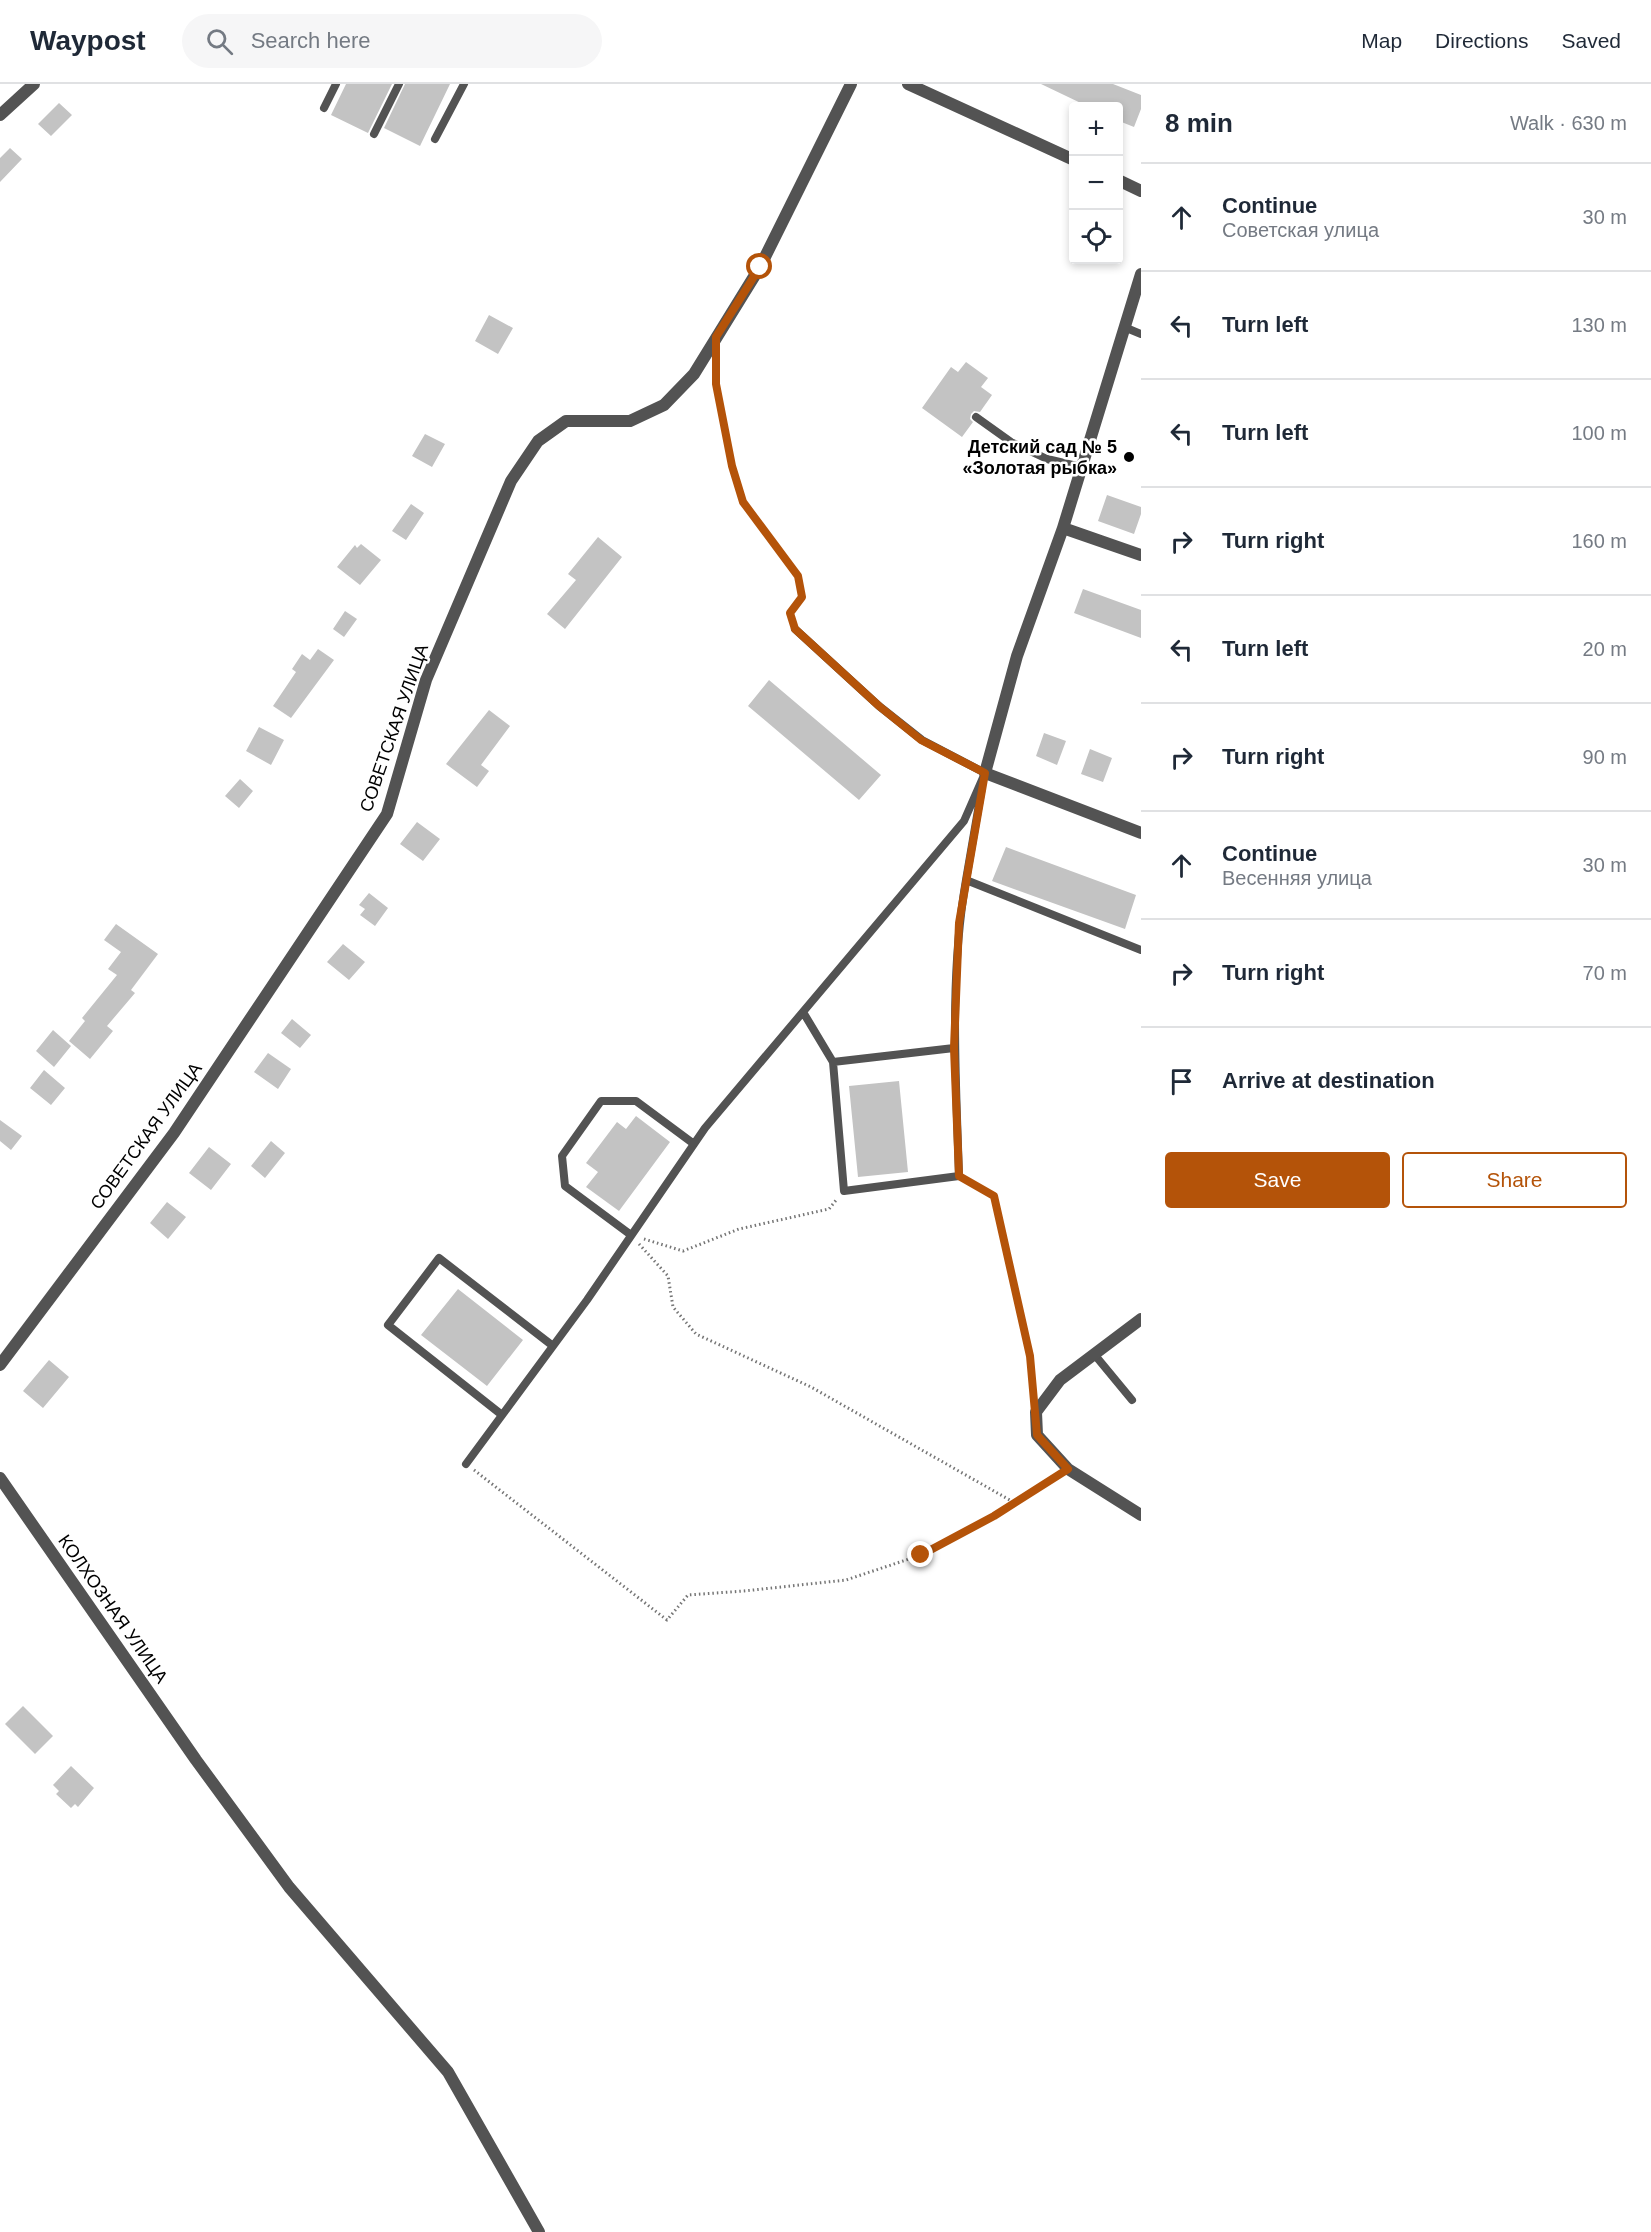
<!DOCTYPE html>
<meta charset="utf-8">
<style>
body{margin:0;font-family:Helvetica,sans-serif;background:#f6f6f7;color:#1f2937}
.controls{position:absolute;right:18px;top:18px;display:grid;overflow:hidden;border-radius:6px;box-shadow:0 3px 9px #0003}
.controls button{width:54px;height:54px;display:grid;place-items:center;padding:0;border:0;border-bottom:2px solid #e0e1e3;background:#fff;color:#1f2937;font:30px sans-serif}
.stop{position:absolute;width:18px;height:18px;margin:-14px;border:4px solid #b45309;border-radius:50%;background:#fff}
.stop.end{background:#b45309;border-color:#fff;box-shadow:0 2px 6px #0008}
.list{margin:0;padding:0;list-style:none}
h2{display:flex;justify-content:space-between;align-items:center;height:78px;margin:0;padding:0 24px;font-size:26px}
h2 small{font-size:20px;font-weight:400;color:#747a83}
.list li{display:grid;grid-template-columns:39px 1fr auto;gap:18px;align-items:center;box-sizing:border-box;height:108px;padding:0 24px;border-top:2px solid #e0e1e3}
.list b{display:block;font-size:22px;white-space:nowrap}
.list p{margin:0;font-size:20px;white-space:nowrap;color:#747a83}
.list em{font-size:20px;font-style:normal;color:#747a83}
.actions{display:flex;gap:12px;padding:18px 24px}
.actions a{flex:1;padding:14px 0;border:2px solid #b45309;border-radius:6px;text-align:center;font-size:21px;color:#b45309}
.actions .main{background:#b45309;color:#fff}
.icon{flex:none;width:33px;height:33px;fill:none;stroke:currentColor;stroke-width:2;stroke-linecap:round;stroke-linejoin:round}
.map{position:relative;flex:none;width:1141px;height:2148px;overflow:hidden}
header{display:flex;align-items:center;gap:36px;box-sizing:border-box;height:84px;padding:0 30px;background:#fff;border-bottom:2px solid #e0e1e3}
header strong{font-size:28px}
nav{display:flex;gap:33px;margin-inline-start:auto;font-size:21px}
.search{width:420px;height:54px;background:#f6f6f7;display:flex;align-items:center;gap:15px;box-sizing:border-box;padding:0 21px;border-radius:33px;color:#747a83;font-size:22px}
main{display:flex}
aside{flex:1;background:#fff}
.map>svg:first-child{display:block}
.building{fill:#c3c3c3}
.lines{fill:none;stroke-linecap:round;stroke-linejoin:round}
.path{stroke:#757575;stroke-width:3;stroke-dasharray:1.5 3;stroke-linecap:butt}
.service{stroke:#535353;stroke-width:8}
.minor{stroke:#535353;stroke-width:12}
.route{stroke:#b45309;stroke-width:8}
.poi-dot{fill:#000;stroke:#fff;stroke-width:2}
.labels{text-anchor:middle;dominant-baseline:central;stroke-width:5;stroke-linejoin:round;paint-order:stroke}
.poi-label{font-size:18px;font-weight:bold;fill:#000;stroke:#fff;text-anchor:end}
.street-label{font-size:18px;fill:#000;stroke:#fff}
</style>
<header>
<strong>Waypost</strong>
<div class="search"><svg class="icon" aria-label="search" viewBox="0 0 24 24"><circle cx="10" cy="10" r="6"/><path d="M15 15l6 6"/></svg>Search here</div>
<nav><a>Map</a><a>Directions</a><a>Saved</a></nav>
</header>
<main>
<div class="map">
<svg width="1141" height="2148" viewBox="0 0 1141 2148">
<rect width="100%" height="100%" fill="#fff"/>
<path class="building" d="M346,0h46l-24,49 -37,-18z
M405,0h45l-30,62 -36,-18z
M1041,0h72l28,11v14l-7,18 -15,-6v-15h-32z
M59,19l13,12 -21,21 -13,-12z
M10,64l12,11 -22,23v-24z
M489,231l24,13 -15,26 -23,-13z
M966,278l22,16 -7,9 11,8 -12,17 -6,-1 -3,3 -1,5 3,3 -11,15 -40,-29 29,-41 7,5z
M425,350l20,10 -13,23 -20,-11z
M1107,411l34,12v7l-7,20 -36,-13z
M411,420l13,9 -18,27 -14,-9z
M598,453l24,20 -57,72 -18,-15 29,-34 -8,-6z
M361,460l20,16 -21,25 -23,-18 18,-22 2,3z
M1083,505l58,21v28l-67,-25z
M345,527l12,8 -13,18 -11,-8z
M318,565l16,11 -43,58 -18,-12 23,-34 -4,-3 10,-15 8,6z
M769,596l112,95 -22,25 -111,-94z
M489,626l21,16 -29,39 8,6 -12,16 -31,-23z
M259,643l25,13 -13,25 -25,-14z
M1044,649l22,8 -9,24 -21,-9z
M1090,665l22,9 -9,24 -22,-8z
M240,695l13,12 -14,17 -14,-12z
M417,738l23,17 -17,22 -23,-17z
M1006,763l130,48 -11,34 -133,-48z
M369,809l19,15 -13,18 -15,-11 5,-6 -6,-4z
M116,840l42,30 -27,36 4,3 -28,33 6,5 -23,28 -21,-18 16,-20 -3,-3 35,-43 -9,-6 13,-17 -17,-12z
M343,860l22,18 -16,18 -22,-18z
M292,935l19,16 -11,13 -19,-15z
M53,946l18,16 -17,21 -18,-16z
M268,969l23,16 -13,20 -24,-17z
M44,986l21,18 -14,17 -21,-17z
M899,997l9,91 -50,5 -9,-91z
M636,1032l34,26 -51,69 -33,-24 12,-15 -12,-9 31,-41 9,7z
M0,1036l22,16 -11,14 -11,-9z
M271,1057l14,12 -20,25 -14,-12z
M209,1063l22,17 -20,26 -22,-17z
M167,1118l19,15 -18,22 -18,-16z
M458,1205l65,51 -36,46 -66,-51z
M49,1276l20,17 -26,31 -20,-17z
M23,1622l30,30 -18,18 -30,-30z
M71,1682l23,22 -16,19 -3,-3 -4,4 -15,-14 3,-3 -6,-6z"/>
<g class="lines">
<path class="path" d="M716,282v18l16,82 11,36 55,74 4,21 -12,16 1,5
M969,1098l25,14 36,160 3,37
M644,1155l39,12 56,-22 90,-20 8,-10
M639,1160l29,32 5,31 23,27 115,53 204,116
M474,1386l193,150 21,-25 56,-4 102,-11 75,-25 74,-39 62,-40"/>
<path class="service" d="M324,24l12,-24
M374,50l25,-50
M435,55l29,-55
M1124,243l17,7
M976,333l35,25 36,17 34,8
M795,545l84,77 43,34 63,33
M982,703l-16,93 175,70
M803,928l30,50
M954,964l-121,14 11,129 115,-15c-3,-98 -10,-198 7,-296
M631,1151l-66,-49 -3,-30 39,-55h35l58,43
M1094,1270l38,46
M502,1331l-114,-90 51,-67 114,88
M466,1380l121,-164 118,-172 259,-307 21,-48"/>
<path class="minor" d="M908,0l166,76
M0,31l34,-31
M1118,96l23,11
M1141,190l-78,254 -46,128 -32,117 156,60
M1063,444l78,27
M1141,1235l-81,61 -24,32 1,23 31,34 73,46
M0,1281l174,-232 213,-319 39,-134 85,-199 27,-40 28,-20h64l34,-16 30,-31 66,-107 91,-183
M0,1394l196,282 93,127 159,185 91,160"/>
</g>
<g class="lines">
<path class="route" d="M760,183l-44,70v47l16,82 11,36 55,74 4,21 -12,16 5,16 84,77 42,34 64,33 -26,150 -5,125 5,128 35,20 36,160 7,79 31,34 -74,47 -73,39"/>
</g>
<circle class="poi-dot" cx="1129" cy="373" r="6"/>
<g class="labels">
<g class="poi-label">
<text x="1117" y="363">Детский сад № 5<tspan x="1117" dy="21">«Золотая рыбка»</tspan></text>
</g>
<g class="street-label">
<text transform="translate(394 644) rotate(-71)">СОВЕТСКАЯ УЛИЦА</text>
<text transform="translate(146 1052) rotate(-54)">СОВЕТСКАЯ УЛИЦА</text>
<text transform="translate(113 1525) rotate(55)">КОЛХОЗНАЯ УЛИЦА</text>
</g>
</g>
</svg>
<div class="controls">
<button>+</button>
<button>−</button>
<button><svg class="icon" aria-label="locate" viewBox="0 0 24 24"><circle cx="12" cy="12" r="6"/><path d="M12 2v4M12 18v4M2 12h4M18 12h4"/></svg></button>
</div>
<div class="stop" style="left:760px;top:183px"></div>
<div class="stop end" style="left:921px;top:1471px"></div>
</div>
<aside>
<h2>8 min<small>Walk · 630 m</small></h2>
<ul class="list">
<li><svg class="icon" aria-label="ahead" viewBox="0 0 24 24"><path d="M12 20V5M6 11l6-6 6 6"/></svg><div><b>Continue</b><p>Советская улица</p></div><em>30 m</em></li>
<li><svg class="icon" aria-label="left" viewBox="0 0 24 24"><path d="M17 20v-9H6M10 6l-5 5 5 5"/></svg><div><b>Turn left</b></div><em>130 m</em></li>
<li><svg class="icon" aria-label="left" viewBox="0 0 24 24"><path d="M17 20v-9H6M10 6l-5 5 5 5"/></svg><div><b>Turn left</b></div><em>100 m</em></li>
<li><svg class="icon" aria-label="right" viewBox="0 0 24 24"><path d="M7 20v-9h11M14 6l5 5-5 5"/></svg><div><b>Turn right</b></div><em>160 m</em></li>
<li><svg class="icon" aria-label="left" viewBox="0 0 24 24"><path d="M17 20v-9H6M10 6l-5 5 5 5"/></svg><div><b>Turn left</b></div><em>20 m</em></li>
<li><svg class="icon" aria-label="right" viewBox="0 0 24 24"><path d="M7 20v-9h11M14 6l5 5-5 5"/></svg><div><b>Turn right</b></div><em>90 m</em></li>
<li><svg class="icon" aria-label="ahead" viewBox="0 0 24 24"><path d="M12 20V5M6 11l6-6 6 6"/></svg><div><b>Continue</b><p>Весенняя улица</p></div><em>30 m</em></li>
<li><svg class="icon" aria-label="right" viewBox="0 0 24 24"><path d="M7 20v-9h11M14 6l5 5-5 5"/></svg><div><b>Turn right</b></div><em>70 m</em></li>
<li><svg class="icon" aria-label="arrive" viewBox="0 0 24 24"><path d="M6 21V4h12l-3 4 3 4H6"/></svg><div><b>Arrive at destination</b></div></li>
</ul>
<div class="actions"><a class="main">Save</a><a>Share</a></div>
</aside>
</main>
